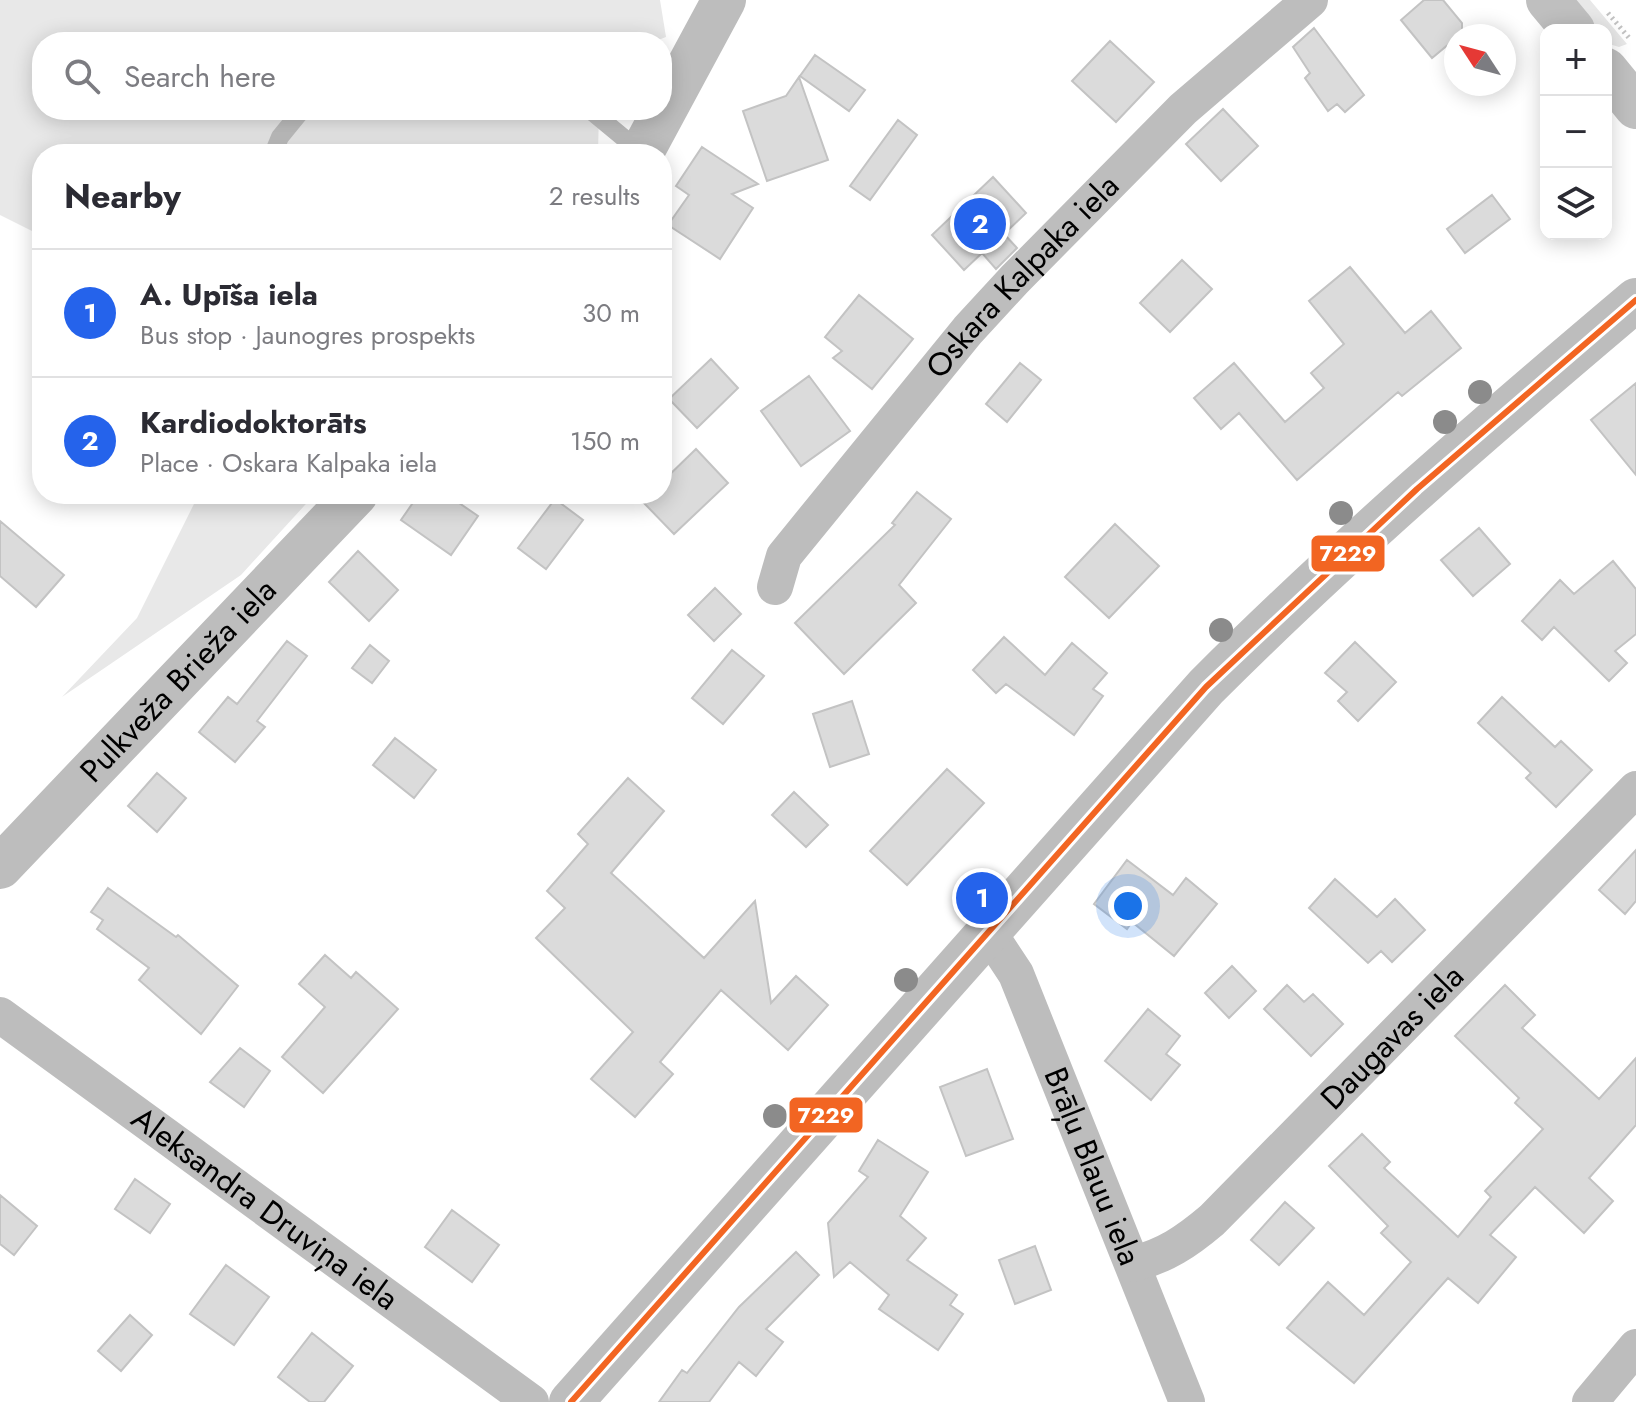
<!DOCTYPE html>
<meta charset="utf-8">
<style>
body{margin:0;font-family:Jost,sans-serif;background:#f2f2f3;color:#2b2b33}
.controls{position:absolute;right:24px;top:24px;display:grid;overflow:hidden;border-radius:16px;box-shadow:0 4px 20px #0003}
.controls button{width:72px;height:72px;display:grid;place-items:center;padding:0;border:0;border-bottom:2px solid #e1e1e2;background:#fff;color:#2b2b33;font:40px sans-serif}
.compass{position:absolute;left:1444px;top:24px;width:72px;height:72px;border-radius:50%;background:#fff;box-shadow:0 4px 20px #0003;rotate:306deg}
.you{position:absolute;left:1128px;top:906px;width:28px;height:28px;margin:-20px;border:6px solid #fff;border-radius:50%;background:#1a73e8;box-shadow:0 0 0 12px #1a73e833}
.badge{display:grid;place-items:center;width:52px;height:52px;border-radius:50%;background:#2563eb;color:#fff;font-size:26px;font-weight:700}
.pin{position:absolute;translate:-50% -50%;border:4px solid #fff;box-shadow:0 2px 8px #0006}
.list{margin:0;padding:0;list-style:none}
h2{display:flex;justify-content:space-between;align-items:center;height:104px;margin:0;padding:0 32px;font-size:34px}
h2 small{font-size:26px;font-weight:400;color:#7c7c81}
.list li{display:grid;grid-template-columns:52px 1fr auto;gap:24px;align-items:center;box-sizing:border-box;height:128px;padding:0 32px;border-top:2px solid #e1e1e2}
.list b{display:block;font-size:30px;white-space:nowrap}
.list p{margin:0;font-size:26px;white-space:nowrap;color:#7c7c81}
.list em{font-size:26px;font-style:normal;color:#7c7c81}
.icon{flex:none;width:44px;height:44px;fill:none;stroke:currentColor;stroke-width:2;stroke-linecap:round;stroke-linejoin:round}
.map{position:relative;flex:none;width:1636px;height:1402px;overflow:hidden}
.search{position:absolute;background:#fff;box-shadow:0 4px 20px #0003;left:32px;top:32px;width:640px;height:88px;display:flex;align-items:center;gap:20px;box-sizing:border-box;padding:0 28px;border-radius:32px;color:#7c7c81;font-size:30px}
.panel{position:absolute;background:#fff;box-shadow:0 4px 20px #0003;left:32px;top:144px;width:640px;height:360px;border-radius:32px}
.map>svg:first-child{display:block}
.green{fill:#e8e8e8}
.building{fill:#dbdbdb;stroke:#c3c3c3;stroke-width:2}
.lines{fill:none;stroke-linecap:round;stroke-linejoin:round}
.path{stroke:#c2c2c2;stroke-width:5;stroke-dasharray:2 4;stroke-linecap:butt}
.service{stroke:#bdbdbd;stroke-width:18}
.minor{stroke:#bdbdbd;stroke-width:36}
.tertiary{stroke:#bdbdbd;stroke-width:44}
.secondary{stroke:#bfbfbf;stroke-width:44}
.bus-1-casing{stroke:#fff;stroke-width:12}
.bus-1{stroke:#f26522;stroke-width:6}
.tree{fill:#8b8b8b}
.labels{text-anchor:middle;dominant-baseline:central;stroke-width:8;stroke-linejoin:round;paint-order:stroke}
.street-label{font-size:32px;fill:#000;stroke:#fff}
.line-badge{stroke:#fff;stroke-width:3}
.badge-label{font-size:22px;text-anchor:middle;font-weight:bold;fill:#fff}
</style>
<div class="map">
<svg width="1636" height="1402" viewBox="0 0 1636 1402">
<rect width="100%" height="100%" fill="#fff"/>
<path class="green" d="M0,0h660l6,37 -13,5h-611v68h557l-1,44h-556v82l-42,-21z
M1570,0h20l37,44 -8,3 -13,-4v-13h-11z
M199,494h116l-74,81 -179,122 75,-79z"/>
<path class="building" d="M1424,0h19l19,23v10l-30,25 -31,-38z
M1314,28l50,67 -19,17 -8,-8 -9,7 -23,-33 5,-5 -17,-26z
M1110,41l44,41 -38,40 -44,-41z
M815,55l50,35 -16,21 -49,-35z
M799,77l29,83 -61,21 -24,-70 43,-15z
M1223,109l35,37 -37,35 -35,-37z
M898,120l19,15 -47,65 -20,-14z
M702,147l56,37 -26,10 21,14 -33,51 -52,-34 21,-30 -13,-9z
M993,177l33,36 -22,21 13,14 -21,21 -14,-16 -18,17 -32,-35z
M1492,195l18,24 -45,34 -18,-24z
M1182,260l30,29 -42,43 -30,-29z
M1350,267l55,66 26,-22 30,37 -59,48 -4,-4 -101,88 -58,-67 -18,16 -27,-31 40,-35 51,59 39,-34 -13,-15 33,-29 -35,-43z
M859,295l54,44 -41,50 -39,-31 9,-7 -17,-14z
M711,359l27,29 -41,40 -28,-29z
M1020,363l21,17 -34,42 -21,-18z
M809,376l41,55 -49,35 -40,-55z
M1636,383v92l-45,-55z
M696,449l32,34 -54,51 -32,-33 8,-7h12v-12z
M917,492l34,27 -52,66 17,18 -72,71 -49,-51 100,-98 -3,-2z
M419,494h27l32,22 -27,39 -50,-35z
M555,499l28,21 -37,49 -28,-21z
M0,521l64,54 -28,32 -36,-31z
M1115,524l44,42 -50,52 -44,-41z
M1479,528l31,36 -37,32 -32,-36z
M358,551l40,39 -29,31 -40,-39z
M1613,561l23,28v45l-21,17 12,12 -18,18 -55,-54 -12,13 -20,-19 38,-41 14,14z
M715,588l26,26 -27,27 -26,-26z
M1004,637l41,38 27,-32 35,30 -14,16 10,7 -29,39 -68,-51 -10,9 -23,-23z
M287,641l20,15 -50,65 8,6 -30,35 -36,-30 29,-35 9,7z
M1355,642l41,40 -38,39 -20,-20 9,-9 -22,-19z
M370,645l19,16 -17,22 -20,-15z
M732,650l32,26 -41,48 -31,-26z
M1502,697l53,50 6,-6 31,29 -36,37 -30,-29 5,-5 -53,-50z
M852,701l17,53 -39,13 -17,-53z
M395,738l41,32 -22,28 -41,-33z
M947,769l37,34 -77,82 -37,-34z
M157,773l29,25 -29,34 -29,-26z
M628,778l36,33 -53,62 93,85 51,-57 16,102 25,-27 32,29 -40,45 -67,-60 -61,72 13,12 -38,43 -44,-38 42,-47 -97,-94 29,-30 -18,-17 41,-47 -10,-10z
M794,792l34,33 -22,22 -34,-32z
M1636,850v51l-11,13 -26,-24z
M1127,860l46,35 13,-17 31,26 -43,52 -42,-34 -5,7 -33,-25z
M1335,879l42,38 18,-18 30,31 -33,32 -11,-11 -13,12 -59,-55z
M108,888l68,49 2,-2 60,51 -37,48 -62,-54 10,-12 -52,-39 6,-9 -12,-8z
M325,955l26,23 5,-6 42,37 -75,84 -41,-36 43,-50 -26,-23z
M1232,966l24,25 -27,27 -24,-25z
M1287,985l17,17 9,-8 30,30 -32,32 -47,-47z
M1505,985l30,30 -13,13 77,71 37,-41v67l-47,53 24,23 -29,32 -49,-46 -45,48 26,22 -38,46 -30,-25 -94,105 -67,-55 41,-46 36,33 47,-53 -30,-29 7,-7 -59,-60 33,-32 28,28 -6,6 74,69 33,-40 -6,-6 58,-62 -28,-26 4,-5 -64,-62z
M1148,1009l32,27 -14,18 14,11 -29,35 -46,-39z
M240,1048l30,23 -26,36 -34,-25z
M987,1069l26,70 -47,17 -26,-69z
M878,1140l50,32 -28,44 26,22 -19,22 50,35 -7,10 13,9 -25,36 -59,-41 10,-14 -39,-33 -16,15 -6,-54 40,-46 -9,-6z
M135,1179l35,25 -20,29 -35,-24z
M0,1195l37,31 -23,29 -14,-11z
M1285,1202l29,26 -35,37 -28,-25z
M452,1210l47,35 -27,37 -47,-35z
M1035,1246l16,44 -36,14 -16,-44z
M796,1252l23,23 -53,54 17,13 -27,34 -17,-14 -30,40h-50l23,-32 5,3 52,-66z
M226,1265l43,32 -35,48 -44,-31z
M130,1315l22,20 -31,36 -23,-20z
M312,1333l41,33 -29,36h-14l-32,-25z"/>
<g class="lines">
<path class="path" d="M1608,13l22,26"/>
<path class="service" d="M469,42h24
M590,110l52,43
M273,154l7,-17 22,-27"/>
<g class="minor">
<path id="s1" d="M775,587l9,-31 184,-226 47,-51 168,-170 127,-109"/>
<path id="s2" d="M989,933l27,41 171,428"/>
<path id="s3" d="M0,1015l531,387"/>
<path id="s4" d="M1133,1264c32,-8 53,-22 79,-44l424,-431"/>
<path d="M1590,1402l46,-55"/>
</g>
<g class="tertiary">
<path d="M641,154l83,-154"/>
<path id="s5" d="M0,867l356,-373"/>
<path d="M571,1402l635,-715c137,-137 282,-262 430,-387"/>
</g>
<path class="secondary" d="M1548,0l25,30
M1606,70l30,37"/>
<defs>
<path id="bus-1" d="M571,1402l635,-715 211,-198 219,-189"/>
</defs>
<use href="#bus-1" class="bus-1-casing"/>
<use href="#bus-1" class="bus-1"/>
</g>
<g class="tree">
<circle cx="1480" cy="392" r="12"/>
<circle cx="1445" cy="422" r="12"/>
<circle cx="1341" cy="513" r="12"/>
<circle cx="1221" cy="630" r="12"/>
<circle cx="906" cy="980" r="12"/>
<circle cx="775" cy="1116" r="12"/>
</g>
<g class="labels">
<g class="street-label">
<text stroke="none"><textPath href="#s1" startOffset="400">Oskara Kalpaka iela</textPath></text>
<text stroke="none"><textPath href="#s5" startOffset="258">Pulkveža Brieža iela</textPath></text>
<text stroke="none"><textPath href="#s4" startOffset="348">Daugavas iela</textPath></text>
<text stroke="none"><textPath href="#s2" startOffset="256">Brāļu Blauu iela</textPath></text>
<text stroke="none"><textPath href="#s3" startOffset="328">Aleksandra Druviņa iela</textPath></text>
</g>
</g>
<g class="line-badge">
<rect x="1310" y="534" width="76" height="39" rx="8" fill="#f26522"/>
<rect x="788" y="1096" width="76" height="38" rx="8" fill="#f26522"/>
</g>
<g class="badge-label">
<text x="1348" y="561">7229</text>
<text x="826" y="1123">7229</text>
</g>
</svg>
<div class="controls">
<button>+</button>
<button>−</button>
<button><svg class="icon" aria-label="layers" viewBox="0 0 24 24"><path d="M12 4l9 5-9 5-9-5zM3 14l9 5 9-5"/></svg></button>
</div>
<svg class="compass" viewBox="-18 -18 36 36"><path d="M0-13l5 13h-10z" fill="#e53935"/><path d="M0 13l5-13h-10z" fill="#7c7c81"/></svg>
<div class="you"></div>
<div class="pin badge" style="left:982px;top:898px">1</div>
<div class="pin badge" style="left:980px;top:224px">2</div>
<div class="search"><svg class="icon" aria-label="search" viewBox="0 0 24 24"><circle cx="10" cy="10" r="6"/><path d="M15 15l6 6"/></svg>Search here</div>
<section class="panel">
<h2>Nearby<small>2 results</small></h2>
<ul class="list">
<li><span class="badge">1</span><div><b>A. Upīša iela</b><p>Bus stop · Jaunogres prospekts</p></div><em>30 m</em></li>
<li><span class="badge">2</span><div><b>Kardiodoktorāts</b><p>Place · Oskara Kalpaka iela</p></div><em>150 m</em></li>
</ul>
</section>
</div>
